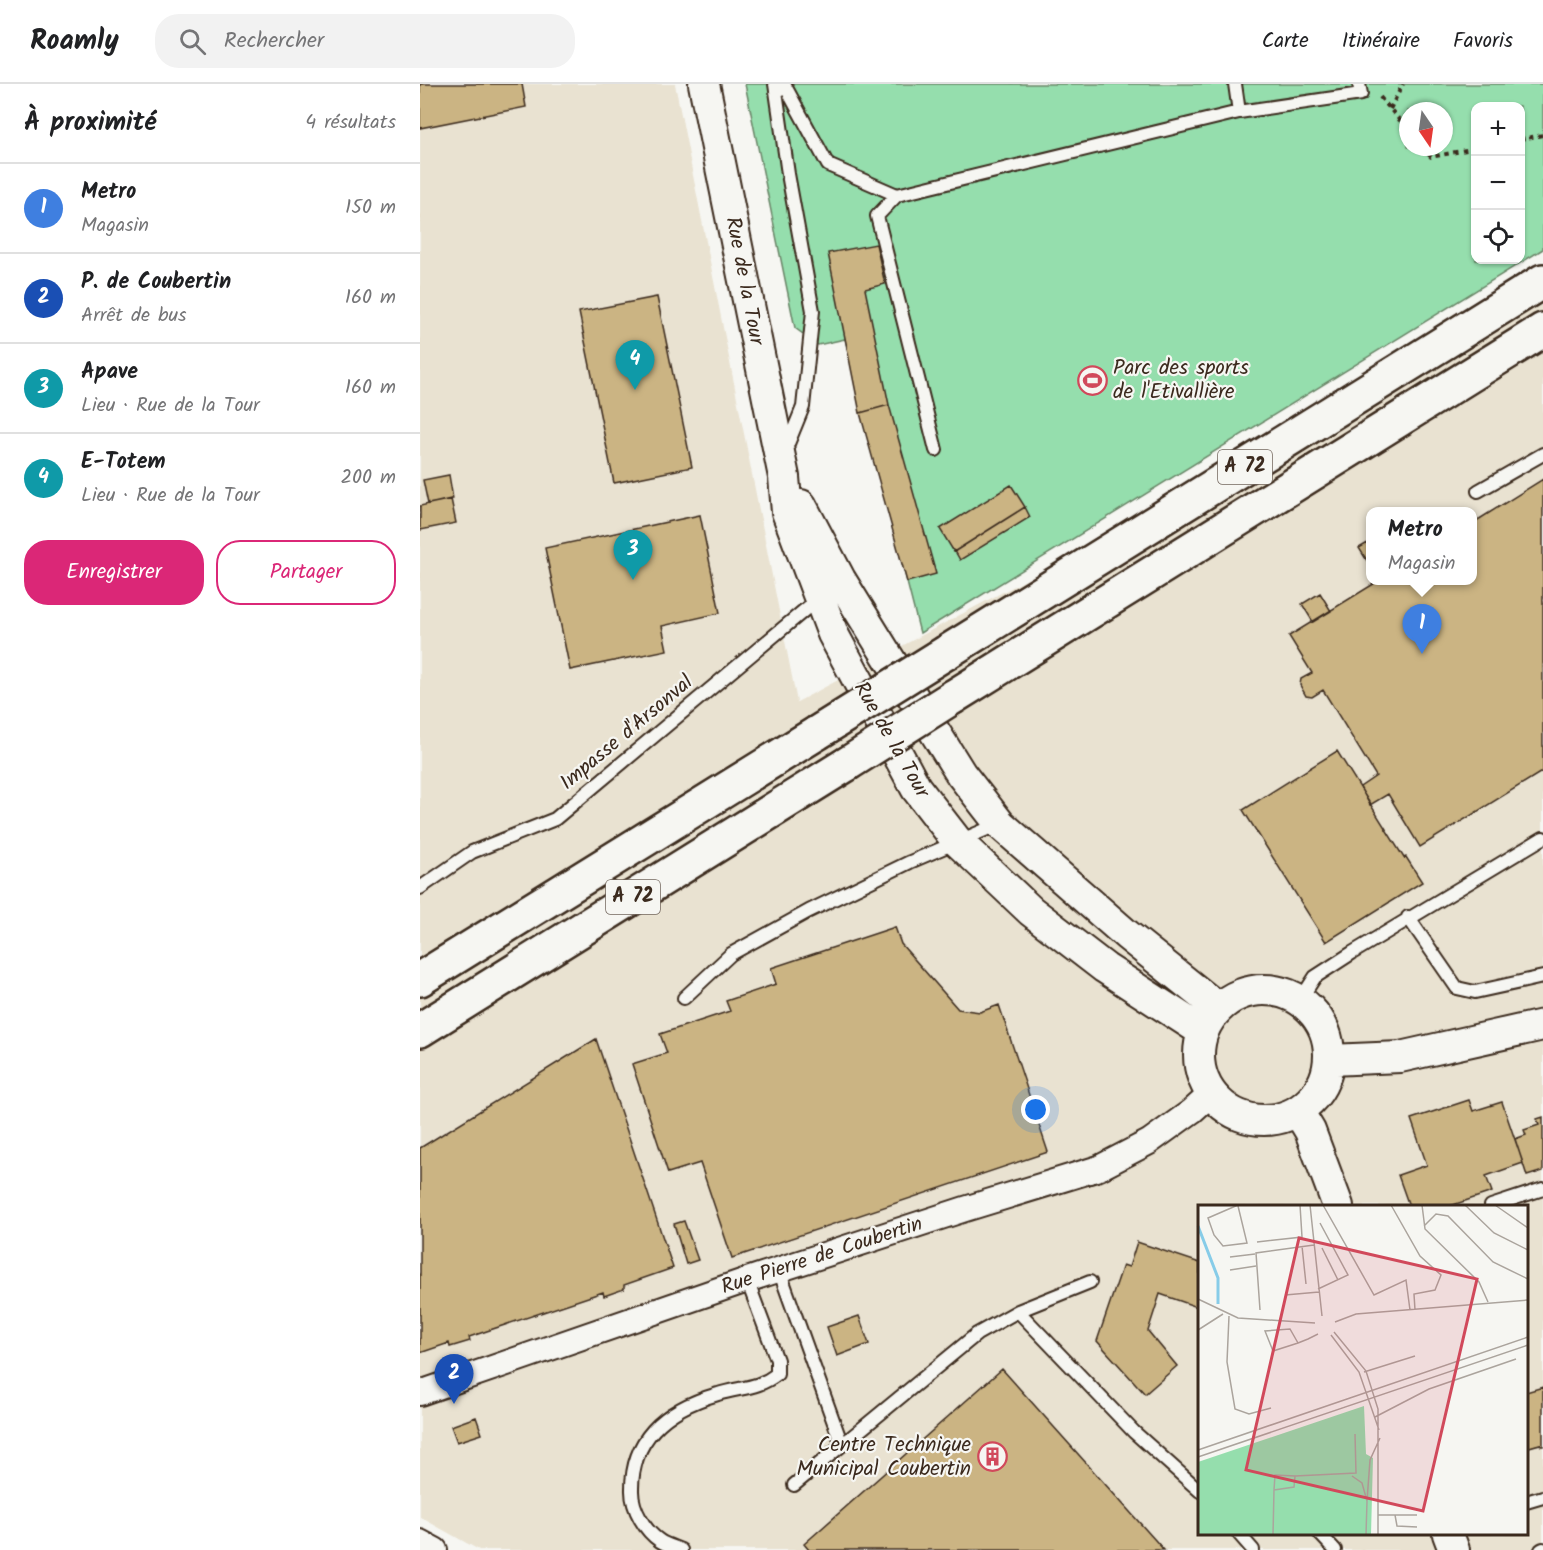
<!DOCTYPE html>
<html lang="fr">
<meta charset="utf-8">
<style>
body{margin:0;font-family:Kalam,sans-serif;background:#f2f2f2;color:#202124}
.controls{position:absolute;right:18px;top:18px;display:grid;overflow:hidden;border-radius:12px;box-shadow:0 2px 4px #0004}
.controls button{width:54px;height:54px;display:grid;place-items:center;padding:0;border:0;border-bottom:2px solid #e0e0e0;background:#fff;color:#202124;font:30px sans-serif}
.compass{position:absolute;left:979px;top:18px;width:54px;height:54px;border-radius:50%;background:#fff;box-shadow:0 2px 4px #0004;rotate:167deg}
.you{position:absolute;left:616px;top:1026px;width:21px;height:21px;margin:-15px;border:4px solid #fff;border-radius:50%;background:#1a73e8;box-shadow:0 0 0 9px #1a73e833}
.badge{display:grid;place-items:center;width:39px;height:39px;border-radius:50%;background:#db2777;color:#fff;font-size:20px;font-weight:700}
.pin{position:absolute;translate:-50% -50px;filter:drop-shadow(0 2px 3px #0008)}
.pin::after{content:'';position:absolute;top:32px;width:21px;height:18px;background:inherit;clip-path:polygon(0 0,100% 0,50% 100%)}
.popup{position:absolute;left:946px;top:423px;width:111px;height:78px;box-sizing:border-box;display:grid;place-content:center;border-radius:12px;background:#fff;filter:drop-shadow(0 2px 4px #0005);font-size:20px;white-space:nowrap;color:#757577}
.popup b{font-size:22px;color:#202124}
.popup::after{content:'';position:absolute;left:50%;top:100%;margin-left:-12px;border:12px solid transparent;border-top-color:#fff}
.list{margin:0;padding:0;list-style:none}
h2{display:flex;justify-content:space-between;align-items:center;height:78px;margin:0;padding:0 24px;font-size:26px}
h2 small{font-size:20px;font-weight:400;color:#757577}
.list li{display:grid;grid-template-columns:39px 1fr auto;gap:18px;align-items:center;box-sizing:border-box;height:90px;padding:0 24px;border-top:2px solid #e0e0e0}
.list b{display:block;font-size:22px;white-space:nowrap}
.list p{margin:0;font-size:20px;white-space:nowrap;color:#757577}
.list em{font-size:20px;font-style:normal;color:#757577}
.actions{display:flex;gap:12px;padding:18px 24px}
.actions a{flex:1;padding:14px 0;border:2px solid #db2777;border-radius:24px;text-align:center;font-size:21px;color:#db2777}
.actions .main{background:#db2777;color:#fff}
.icon{flex:none;width:33px;height:33px;fill:none;stroke:currentColor;stroke-width:2;stroke-linecap:round;stroke-linejoin:round}
.map{position:relative;flex:none;width:1123px;height:1466px;overflow:hidden}
header{display:flex;align-items:center;gap:36px;box-sizing:border-box;height:84px;padding:0 30px;background:#fff;border-bottom:2px solid #e0e0e0}
header strong{font-size:28px}
nav{display:flex;gap:33px;margin-inline-start:auto;font-size:21px}
.search{width:420px;height:54px;background:#f2f2f2;display:flex;align-items:center;gap:15px;box-sizing:border-box;padding:0 21px;border-radius:24px;color:#757577;font-size:22px}
main{display:flex}
aside{flex:1;background:#fff}
.map>svg:first-child{display:block}
.built{fill:#e9e2d1;fill-rule:evenodd}
.green{fill:#95dead;stroke:#688466;stroke-width:1.5;fill-rule:evenodd}
.building{fill:#cbb483;stroke:#3b2a1e;stroke-width:1.5}
.lines{fill:none;stroke-linecap:round;stroke-linejoin:round}
.service-casing{stroke:#3b2a1e;stroke-width:16}
.minor-casing{stroke:#3b2a1e;stroke-width:28}
.tertiary-casing{stroke:#3b2a1e;stroke-width:34}
.motorway-casing{stroke:#3b2a1e;stroke-width:38}
.path{stroke:#3b2a1e;stroke-width:4;stroke-dasharray:4.5 4.5;stroke-linecap:butt}
.service{stroke:#f6f6f2;stroke-width:12}
.minor{stroke:#f6f6f2;stroke-width:24}
.tertiary{stroke:#f6f6f2;stroke-width:30}
.motorway{stroke:#f6f6f2;stroke-width:33}
.motorway-bridge-casing{stroke:#3b2a1e;stroke-width:38;stroke-linecap:butt}
.motorway-bridge{stroke:#f6f6f2;stroke-width:33}
.labels{text-anchor:middle;dominant-baseline:central;stroke-width:4.5;stroke-linejoin:round;paint-order:stroke}
.shield{fill:#f6f6f2;stroke:#73675e;stroke-width:1.5}
.shield-label{font-size:20px;font-weight:bold;fill:#3b2a1e}
.street-label{font-size:21px;fill:#3b2a1e;stroke:#f6f6f2}
.poi-label{font-size:21px;fill:#3b2a1e;stroke:#f6f6f2;text-anchor:start}
.inset-river{fill:none;stroke:#87cce8;stroke-width:3}
.inset-road{fill:none;stroke:#aba49d;stroke-width:1.5}
.view{fill:#d1495b;fill-opacity:0.15;stroke:#d1495b;stroke-width:3}
.inset-edge{fill:none;stroke:#3b2a1e;stroke-width:3}
</style>
<header>
<strong>Roamly</strong>
<div class="search"><svg class="icon" aria-label="search" viewBox="0 0 24 24"><circle cx="10" cy="10" r="6"/><path d="M15 15l6 6"/></svg>Rechercher</div>
<nav><a>Carte</a><a>Itinéraire</a><a>Favoris</a></nav>
</header>
<main>
<aside>
<h2>À proximité<small>4 résultats</small></h2>
<ul class="list">
<li><span class="badge" style="background:#3f7fe0">1</span><div><b>Metro</b><p>Magasin</p></div><em>150 m</em></li>
<li><span class="badge" style="background:#1a4fb4">2</span><div><b>P. de Coubertin</b><p>Arrêt de bus</p></div><em>160 m</em></li>
<li><span class="badge" style="background:#0f9aa8">3</span><div><b>Apave</b><p>Lieu · Rue de la Tour</p></div><em>160 m</em></li>
<li><span class="badge" style="background:#0f9aa8">4</span><div><b>E-Totem</b><p>Lieu · Rue de la Tour</p></div><em>200 m</em></li>
</ul>
<div class="actions"><a class="main">Enregistrer</a><a>Partager</a></div>
</aside>
<div class="map">
<svg width="1123" height="1466" viewBox="0 0 1123 1466">
<rect width="100%" height="100%" fill="#f6f6f2"/>
<filter id="ink" filterUnits="userSpaceOnUse"><feTurbulence type="fractalNoise" baseFrequency=".0167" numOctaves="2"/><feDisplacementMap in="SourceGraphic" scale="12" xChannelSelector="R" yChannelSelector="G"/><feConvolveMatrix kernelMatrix="1 2 1 2 8 2 1 2 1" color-interpolation-filters="sRGB"/></filter>
<g filter="url(#ink)">
<path class="built" d="M0,0h255l122,618 746,-398v1246h-1064l-59,-33zM951,428h102v68h-102zM780,1122h326v328h-326z"/>
<path class="green" d="M325,0h798v165l-623,384 -75,-294 -27,6 -23,-17zM1056,22h44v154h-44zM988,27h36v36h-36z"/>
<path class="building" d="M0,0h102l4,23 -106,21z
M456,160l9,40 -20,5 24,116 -29,8 -32,-160z
M237,213l35,170 -78,16 -35,-171z
M469,321l47,169 -29,8 -47,-169z
M29,391l4,24 -25,5 -5,-24z
M1123,395v292l-123,76 -32,-53 -18,11 -10,-18 16,-11 -53,-86 -11,7 -6,-1 -6,-11 1,-6 11,-6 -23,-37 91,-56h93v-57z
M591,401l14,22 -71,45 -14,-23z
M31,415l5,24 -36,7v-24z
M605,423l5,10 -70,43 -5,-9z
M280,431l20,98 -58,13 5,24 -97,20 -25,-122z
M951,457v26l-12,-19z
M900,509l11,18 -18,11 -11,-18z
M917,667l67,107 2,-1 16,25 -96,60 -83,-132z
M475,843l6,17 57,65 22,3 19,-7 49,147 -316,106 -32,-95 -32,10 -36,-109 35,-11 -7,-19 70,-23 -4,-10 50,-17 -5,-16z
M176,955l77,229 -49,17v4l-20,7 -1,-4 -134,45 1,4 -20,6 -1,-4 -29,10v-205z
M1049,1016l4,11 29,-9 21,61 -37,13 6,16 -42,14h-41l-11,-31 29,-10 -16,-46z
M1123,1033v54l-16,5 -12,-37 11,-4 -2,-5 15,-5 -2,-6z
M264,1137l14,39 -12,4 -12,-40z
M717,1158l63,21v45l-40,-14 -12,37 29,35 -32,28 -48,-53 26,-76 6,2z
M439,1232l10,28 -32,12 -10,-29z
M582,1285l162,181h-355l-5,-6z
M1123,1303v59h-2l-1,-2 -11,3 -3,-6v-49z
M56,1333l6,17 -25,8 -6,-16z"/>
<g class="lines">
<defs>
<path id="service" d="M355,0l13,90 25,137 -10,96 -18,44
M364,0l44,81 69,30
M815,0l4,28 122,-18 -2,-10
M516,366l-59,-234 20,-21 342,-83
M1058,407l65,-37
M0,804l52,-36 83,-33 264,-221
M988,833l49,71 18,4 68,-15
M264,914l47,-44 78,-43 101,-49 89,-38
M880,916l15,-23 37,-24 191,-115
M1071,1122l52,-17
M359,1186l63,175 135,-111 41,-23 116,121 66,59
M598,1227l72,-29
M374,1401l48,-40
M1106,1418l17,-5
M819,1450l14,16
M900,1450l15,16
M261,1466c-7,-3 -15,-5 -21,-9 -15,-10 -28,-32 -28,-50 -1,-55 37,-83 86,-97 22,-7 40,-5 59,-20v-14l-30,-80
M1121,1466l2,-1"/>
<path id="minor" d="M0,1309l327,-113 218,-71 134,-41 50,-26 43,-31 19,-17
M0,1458l15,8"/>
<path id="tertiary" d="M284,0l80,393 3,35 46,122 83,154 41,53 74,70 74,57 97,63
M381,421l39,74 40,65 81,130 39,50 127,111 91,73
M779 971a65 65 0 1 1 130 0a65 65 0 1 1-130 0Z
M910,976l70,-3 143,-32
M878,1027l12,20 28,75
M1028,1450l6,16"/>
<path id="motorway" d="M527,568l596,-371
M533,613l590,-367
M0,895l397,-246
M0,946l427,-266"/>
</defs>
<use href="#service" class="service-casing"/>
<use href="#minor" class="minor-casing"/>
<use href="#tertiary" class="tertiary-casing"/>
<use href="#motorway" class="motorway-casing"/>
<path class="path" d="M960,13l28,33
M970,25l13,-25
M1100,55l23,-4
M1002,63l9,10 45,-9"/>
<use href="#service" class="service"/>
<use href="#minor" class="minor"/>
<use href="#tertiary" class="tertiary"/>
<use href="#motorway" class="motorway"/>
<defs>
<path id="motorway-bridge" d="M397,649l130,-81
M427,680l106,-67"/>
</defs>
<use href="#motorway-bridge" class="motorway-bridge-casing"/>
<use href="#motorway-bridge" class="motorway-bridge"/>
</g>
</g>
<defs>
<symbol id="stadium-ring" viewBox="-11 -11 22 22"><circle r="9.5" fill="#f6f6f2" stroke="#d1495b" stroke-width="1.5"/><path d="M0-5a6.5 5 0 1 0 0 10a6.5 5 0 1 0 0-10ZM-3.5-1.8h7v3.6h-7Z" fill="#d1495b"/></symbol>
<symbol id="building-ring" viewBox="-11 -11 22 22"><circle r="9.5" fill="#f6f6f2" stroke="#d1495b" stroke-width="1.5"/><path d="M-4-6H4V6H1V3H-1V6H-4ZM-2.5-4.3h1.7v1.8h-1.7ZM.8-4.3h1.7v1.8H.8ZM-2.5-1h1.7V.8h-1.7ZM.8-1h1.7V.8H.8Z" fill="#d1495b"/></symbol>
</defs>
<g fill-rule="evenodd">
<use href="#stadium-ring" x="656" y="280" width="33" height="33"/>
<use href="#building-ring" x="556" y="1356" width="33" height="33"/>
</g>
<g class="labels">
<g class="shield">
<rect x="798" y="366" width="54" height="34" rx="4.5"/>
<rect x="186" y="796" width="54" height="34" rx="4.5"/>
</g>
<g class="shield-label">
<text x="825" y="383">A 72</text>
<text x="213" y="813">A 72</text>
</g>
<g class="street-label">
<text transform="translate(324 197) rotate(79)">Rue de la Tour</text>
<text transform="translate(207 649) rotate(-40)">Impasse d'Arsonval</text>
<text transform="translate(471 656) rotate(60)">Rue de la Tour</text>
<text transform="translate(402 1172) rotate(-18)">Rue Pierre de Coubertin</text>
</g>
<g class="poi-label">
<text x="693" y="284">Parc des sports<tspan x="693" dy="24">de l'Etivallière</tspan></text>
<text x="551" y="1361" text-anchor="end">Centre Technique<tspan x="551" dy="24">Municipal Coubertin</tspan></text>
</g>
</g>
<g transform="translate(778 1121)">
<rect width="330" height="330" fill="#f6f6f2"/>
<path d="M166,201l2,48 7,4 -2,77h-173v-73z" fill="#95dead"/>
<path class="inset-river" d="M0,21l20,52v26"/>
<path class="inset-road" d="M112,0l12,111M125,0l51,90 32,-15 4,30M193,0l29,51 21,19 -6,15 -21,4 1,16M224,0l3,24 54,53 9,20M267,0l29,28 34,17M297,0l33,23M40,1l9,37 -24,3 -9,-11 -6,-17 30,-13M226,21l12,-12 12,2 45,46 35,17M59,37l45,-5 -2,-32M104,41l4,38M124,43l16,32M32,52l25,-3M32,65l26,-4M120,84l30,-14 -28,-52M87,90l34,-3M0,94l40,19 77,5M62,105l-4,-57 58,-8M31,111l-2,46 8,47 14,5 22,-6M137,117l21,-8 172,-14M0,125l25,-16M136,127l32,39 12,38v126M133,130l28,37 20,58M100,138l-8,-14 -25,2 8,20 25,-8 10,-4 10,-5M166,167l51,-16M177,212l54,-28 87,-30M0,245l330,-113M0,252l330,-112M97,271l61,-3 -1,-39M154,271l10,7 5,18 -1,34M169,296l3,-41 10,-22M180,310h39M197,310l2,11 20,1M75,330l1,-45 1,-15 20,1 -1,11 -20,3"/>
<path class="view" d="M101,33l178,41 -54,232 -177,-41z"/>
<rect width="330" height="330" class="inset-edge"/>
</g>
</svg>
<div class="controls">
<button>+</button>
<button>−</button>
<button><svg class="icon" aria-label="locate" viewBox="0 0 24 24"><circle cx="12" cy="12" r="6"/><path d="M12 2v4M12 18v4M2 12h4M18 12h4"/></svg></button>
</div>
<svg class="compass" viewBox="-18 -18 36 36"><path d="M0-13l5 13h-10z" fill="#e53935"/><path d="M0 13l5-13h-10z" fill="#757577"/></svg>
<div class="you"></div>
<div class="pin badge" style="left:1002px;top:570px;background:#3f7fe0">1</div>
<div class="popup"><b>Metro</b>Magasin</div>
<div class="pin badge" style="left:34px;top:1320px;background:#1a4fb4">2</div>
<div class="pin badge" style="left:213px;top:496px;background:#0f9aa8">3</div>
<div class="pin badge" style="left:215px;top:306px;background:#0f9aa8">4</div>
</div>
</main>
